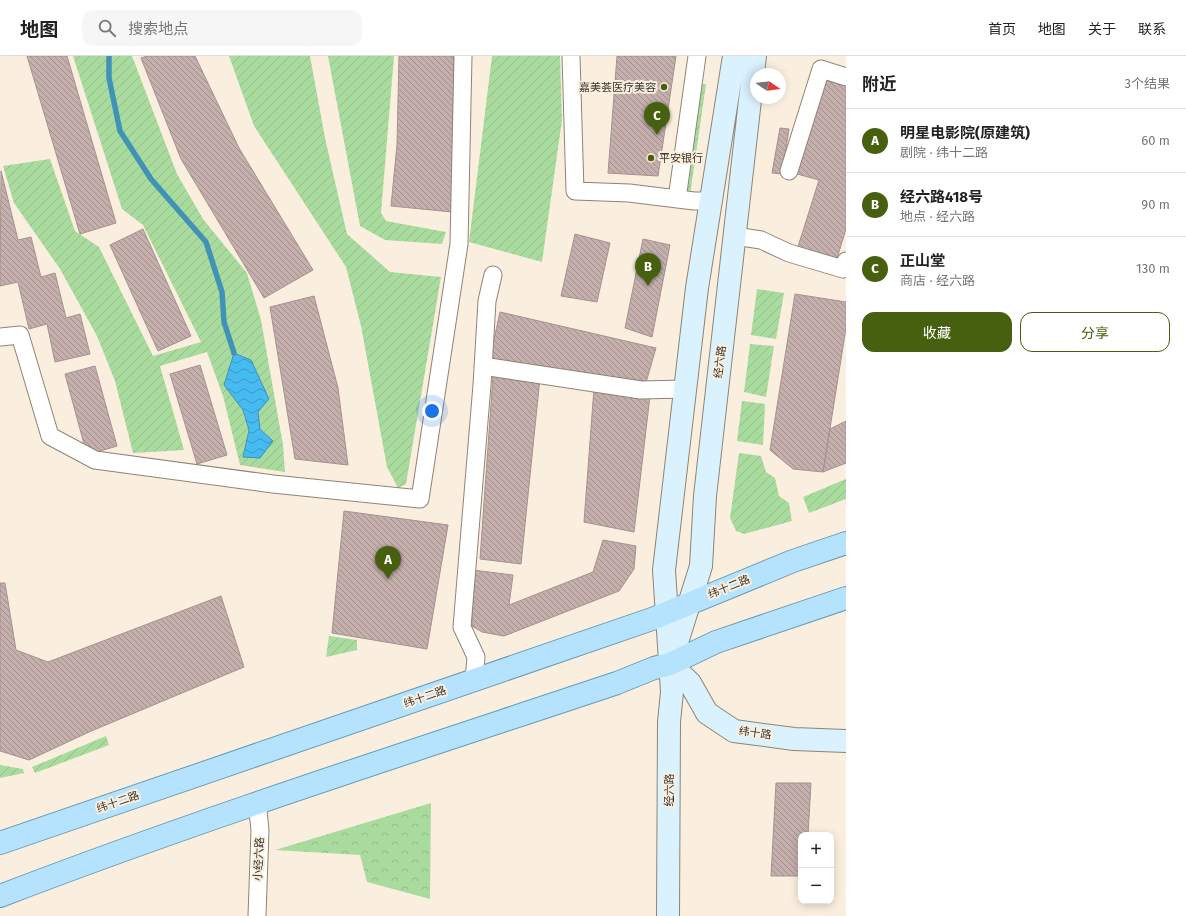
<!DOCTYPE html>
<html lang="zh">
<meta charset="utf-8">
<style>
body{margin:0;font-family:"Fira Sans","Noto Sans SC",sans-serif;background:#f6f6f6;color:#222}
.controls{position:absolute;right:12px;bottom:12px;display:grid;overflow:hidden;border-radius:8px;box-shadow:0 2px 10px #0003}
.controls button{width:36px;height:36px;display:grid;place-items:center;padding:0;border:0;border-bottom:1px solid #e0e0e0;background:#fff;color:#222;font:20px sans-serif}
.compass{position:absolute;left:750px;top:12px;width:36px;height:36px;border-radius:50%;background:#fff;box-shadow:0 2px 10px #0003;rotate:103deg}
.you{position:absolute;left:432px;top:355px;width:14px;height:14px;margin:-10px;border:3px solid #fff;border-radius:50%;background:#1a73e8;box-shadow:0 0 0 6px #1a73e833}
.badge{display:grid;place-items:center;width:26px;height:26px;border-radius:50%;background:#47600f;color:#fff;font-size:13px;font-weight:700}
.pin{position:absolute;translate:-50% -33px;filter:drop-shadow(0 1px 2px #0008)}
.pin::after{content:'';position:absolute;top:21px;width:14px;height:12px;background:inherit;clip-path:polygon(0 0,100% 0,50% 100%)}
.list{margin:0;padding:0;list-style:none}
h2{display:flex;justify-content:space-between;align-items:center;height:52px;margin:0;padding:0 16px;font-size:17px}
h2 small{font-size:13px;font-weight:400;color:#767676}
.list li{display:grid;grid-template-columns:26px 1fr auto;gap:12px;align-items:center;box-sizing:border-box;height:64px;padding:0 16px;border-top:1px solid #e0e0e0}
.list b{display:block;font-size:15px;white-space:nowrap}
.list p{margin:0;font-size:13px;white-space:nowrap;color:#767676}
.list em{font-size:13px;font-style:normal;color:#767676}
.actions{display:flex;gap:8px;padding:12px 16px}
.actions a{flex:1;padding:9px 0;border:1px solid #47600f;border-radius:12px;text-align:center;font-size:14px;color:#47600f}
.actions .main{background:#47600f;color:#fff}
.icon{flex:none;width:22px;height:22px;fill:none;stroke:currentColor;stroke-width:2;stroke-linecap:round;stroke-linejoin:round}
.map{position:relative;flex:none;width:846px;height:860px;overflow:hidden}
header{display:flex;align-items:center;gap:24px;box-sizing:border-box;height:56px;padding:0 20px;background:#fff;border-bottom:1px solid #e0e0e0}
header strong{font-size:19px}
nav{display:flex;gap:22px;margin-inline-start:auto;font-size:14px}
.search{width:280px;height:36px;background:#f6f6f6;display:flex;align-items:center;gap:10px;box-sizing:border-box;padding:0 14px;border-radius:12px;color:#767676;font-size:15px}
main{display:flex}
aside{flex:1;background:#fff}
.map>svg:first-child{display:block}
.park{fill:url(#park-crowns)}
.garden{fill:url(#garden-furrows)}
.water{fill:url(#water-waves);stroke:#4192b7}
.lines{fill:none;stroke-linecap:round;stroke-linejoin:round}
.stream{stroke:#4192b7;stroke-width:5.5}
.building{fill:url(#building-back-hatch);stroke:#a5918e}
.street-casing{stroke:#8e8475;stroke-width:19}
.secondary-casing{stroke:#8e8475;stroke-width:24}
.primary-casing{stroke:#699ab5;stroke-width:24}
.street{stroke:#fff;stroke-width:17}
.secondary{stroke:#daf1fe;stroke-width:22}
.primary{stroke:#b5e3fe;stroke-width:22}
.poi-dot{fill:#47600f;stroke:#faefdf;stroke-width:1.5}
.labels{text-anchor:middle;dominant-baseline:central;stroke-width:4;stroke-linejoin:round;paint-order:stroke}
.poi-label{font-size:11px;fill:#38342e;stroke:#faefdf;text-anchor:end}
.street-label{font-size:11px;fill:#38342e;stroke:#faefdf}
</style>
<header>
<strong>地图</strong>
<div class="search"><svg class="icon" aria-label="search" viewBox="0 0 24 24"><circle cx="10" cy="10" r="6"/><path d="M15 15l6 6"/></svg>搜索地点</div>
<nav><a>首页</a><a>地图</a><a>关于</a><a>联系</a></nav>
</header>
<main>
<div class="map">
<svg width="846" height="860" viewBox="0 0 846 860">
<defs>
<pattern id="park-crowns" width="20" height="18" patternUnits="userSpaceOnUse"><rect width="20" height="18" fill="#aadb9e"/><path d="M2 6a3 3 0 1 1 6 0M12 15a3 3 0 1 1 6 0" fill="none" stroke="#93bd88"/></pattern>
<pattern id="garden-furrows" width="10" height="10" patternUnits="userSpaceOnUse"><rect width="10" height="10" fill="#aadb9e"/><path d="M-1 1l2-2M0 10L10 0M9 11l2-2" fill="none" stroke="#93bd88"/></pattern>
<pattern id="water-waves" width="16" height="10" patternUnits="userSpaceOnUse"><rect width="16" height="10" fill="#45bbf2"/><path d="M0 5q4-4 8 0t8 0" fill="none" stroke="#3b99c4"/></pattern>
<pattern id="building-back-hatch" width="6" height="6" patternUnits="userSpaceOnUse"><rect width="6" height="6" fill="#c4afac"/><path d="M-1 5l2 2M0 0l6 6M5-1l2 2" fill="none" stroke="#a08f8c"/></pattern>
</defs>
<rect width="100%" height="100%" fill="#faefdf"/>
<path class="park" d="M431,747l-1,96 -63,-17 -7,-27 -85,-5z"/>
<path class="garden" d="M73,0h59l45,118 26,45 44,54 14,47 22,125 2,27 -45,-7 -17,-69 -16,-44 -47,14 24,84 -51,3 -18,-72 -18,-45 -37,-67 -46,-66 -11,-37 47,-7 25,72 24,16 54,109 48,-14 -58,-117 -21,-16z
M229,0h81l15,82 22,96 43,38 51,5 -35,207 -8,4 -11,-21 -26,-141 -15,-59 -92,-141z
M328,0h66l-13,157 5,8 60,11 -4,12 -57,-4 -25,-14z
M492,0h68l2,64 -20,142 -73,-20z
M697,28h9l-16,111 -9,-2z
M757,233l27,4 -8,46 -25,-4z
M750,288l24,2 -8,51 -22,-5z
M742,345l23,3 -2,41 -26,-4z
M739,397l22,3 5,16 9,6 4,18 10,7 3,18 -48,13 -8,-3 -6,-13z
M846,423v20l-37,14 -6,-16z
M329,580l28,4v10l-31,7z
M106,680l3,9 -74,28 -3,-6z
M0,709l23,4 1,4 -24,5z"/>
<path class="water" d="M234,297l17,7 18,39 -11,13 2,17 13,12 -13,17 -17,-1 6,-27 -6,-20 -19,-25z"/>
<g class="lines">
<path class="stream" d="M109,0v22l11,53 31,48 55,63 16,50 2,30 10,31"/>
</g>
<path class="building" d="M27,0h40l49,167 -36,11z
M147,0h48l44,92 74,122 -49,28 -83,-139 -40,-101z
M399,0h55l-2,156 -61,-6 6,-61z
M617,0h59l-18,120 -50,-3z
M826,24l20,6v143l-11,36 -39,-12 23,-73 -22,-6z
M780,72l9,1 -7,45 -10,-1z
M1,115l17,69 13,-3 10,40 14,-4 11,45 14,-4 10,40 -35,8 -8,-38 -18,5 -11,-47 -18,4z
M143,173l48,107 -33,15 -48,-106z
M575,178l35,9 -13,59 -36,-6z
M643,183l27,6 -18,92 -27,-9z
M795,238l51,8v26l-23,144 -30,-3 -23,-19z
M314,240l24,92 10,77 -53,-6 -25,-152z
M500,256l156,36 -11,38 -156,-24z
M200,309l27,90 -30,9 -27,-90z
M95,310l22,80 -30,9 -22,-81z
M493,320l47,2 -19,186 -41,-5z
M594,332l56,8 -16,136 -50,-10z
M846,365v42l-23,9 7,-43z
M344,455l104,14 -21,124 -95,-16z
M603,484l33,6 -2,23 -15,22 -115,45 -22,-4 -10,-6 1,-56 40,5 -4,30 84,-33z
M0,527h5l11,67 32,12 173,-66 23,71 -155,65 -60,28 -29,-9z
M776,727h35l-3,52h-7v41h-30z"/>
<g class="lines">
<defs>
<path id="street" d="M571,0l4,135 54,2 65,8h17
M789,115l32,-102 25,8
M677,143l20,-143
M735,180l26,4 28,13 54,16 3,-8
M0,281l20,-2 30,101 45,24 178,24 147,15 39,-255 4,-188
M483,310l158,24 44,-1
M474,624l2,-23 -14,-30 20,-242 5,-84 6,-26
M257,860l3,-86 -3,-28"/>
<path id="secondary" d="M673,599l28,-89 4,-70 50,-440
M670,608l20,19 17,30 27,18 60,8 52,2
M668,860l1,-194 3,-30 -8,-122 33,-282 37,-232"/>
<path id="primary" d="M0,787l652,-224 141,-58 53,-18
M0,840c203,-78 410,-144 617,-213l37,-15 16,-4 46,-22 130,-44"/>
</defs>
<use href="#street" class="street-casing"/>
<use href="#secondary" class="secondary-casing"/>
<use href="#primary" class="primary-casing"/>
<use href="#street" class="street"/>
<use href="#secondary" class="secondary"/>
<use href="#primary" class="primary"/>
</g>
<g class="poi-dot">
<circle cx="664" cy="31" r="4"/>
<circle cx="651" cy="102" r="4"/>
</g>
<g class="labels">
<g class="poi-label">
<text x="656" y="31">嘉美荟医疗美容</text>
<text x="659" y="102" text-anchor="start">平安银行</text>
</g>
<g class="street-label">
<text transform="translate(720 306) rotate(-83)">经六路</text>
<text transform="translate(729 531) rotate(-22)">纬十二路</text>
<text transform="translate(425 641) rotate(-19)">纬十二路</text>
<text transform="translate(755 677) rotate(8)">纬十路</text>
<text transform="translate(669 734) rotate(-90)">经六路</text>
<text transform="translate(118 746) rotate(-19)">纬十二路</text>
<text transform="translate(259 803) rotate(-87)">小经六路</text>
</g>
</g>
</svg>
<div class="controls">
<button>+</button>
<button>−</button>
</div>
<svg class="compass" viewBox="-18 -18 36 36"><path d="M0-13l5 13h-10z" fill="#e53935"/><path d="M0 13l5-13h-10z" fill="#767676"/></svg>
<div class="you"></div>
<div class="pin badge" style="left:388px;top:523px">A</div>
<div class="pin badge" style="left:648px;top:230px">B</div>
<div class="pin badge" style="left:657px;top:79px">C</div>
</div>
<aside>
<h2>附近<small>3个结果</small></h2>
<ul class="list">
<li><span class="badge">A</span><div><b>明星电影院(原建筑)</b><p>剧院 · 纬十二路</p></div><em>60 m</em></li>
<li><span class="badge">B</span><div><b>经六路418号</b><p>地点 · 经六路</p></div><em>90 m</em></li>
<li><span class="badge">C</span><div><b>正山堂</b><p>商店 · 经六路</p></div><em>130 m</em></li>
</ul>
<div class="actions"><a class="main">收藏</a><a>分享</a></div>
</aside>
</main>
